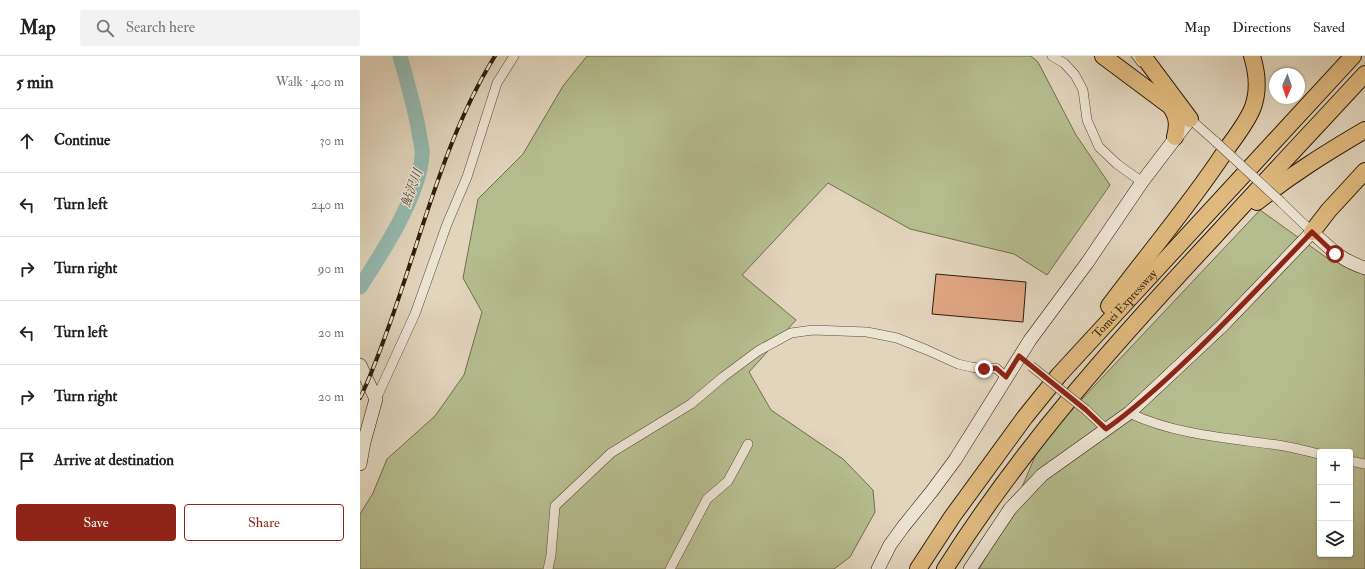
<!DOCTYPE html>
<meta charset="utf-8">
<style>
body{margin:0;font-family:"IM FELL Double Pica","Noto Serif JP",serif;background:#f2f2f2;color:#222}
.controls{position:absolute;right:12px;bottom:12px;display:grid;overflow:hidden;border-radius:4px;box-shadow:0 1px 3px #0004}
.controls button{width:36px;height:36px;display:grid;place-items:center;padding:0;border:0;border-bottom:1px solid #e0e0e0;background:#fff;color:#222;font:20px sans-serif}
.compass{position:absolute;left:909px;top:12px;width:36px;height:36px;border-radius:50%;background:#fff;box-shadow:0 1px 3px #0004;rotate:182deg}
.stop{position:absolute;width:12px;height:12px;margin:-9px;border:3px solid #8f2418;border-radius:50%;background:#fff}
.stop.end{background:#8f2418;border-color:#fff;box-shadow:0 1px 4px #0008}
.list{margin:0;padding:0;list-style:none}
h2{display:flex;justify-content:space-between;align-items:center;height:52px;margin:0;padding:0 16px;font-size:17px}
h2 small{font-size:13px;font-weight:400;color:#767676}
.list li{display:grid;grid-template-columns:26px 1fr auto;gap:12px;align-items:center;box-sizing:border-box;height:64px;padding:0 16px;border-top:1px solid #e0e0e0}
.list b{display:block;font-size:15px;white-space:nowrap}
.list em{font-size:13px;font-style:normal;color:#767676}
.actions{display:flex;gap:8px;padding:12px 16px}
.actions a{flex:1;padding:9px 0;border:1px solid #8f2418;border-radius:4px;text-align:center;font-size:14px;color:#8f2418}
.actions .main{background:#8f2418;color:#fff}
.icon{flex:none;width:22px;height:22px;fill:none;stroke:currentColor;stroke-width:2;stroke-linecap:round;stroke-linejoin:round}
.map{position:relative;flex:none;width:1005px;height:513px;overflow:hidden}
header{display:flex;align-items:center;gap:24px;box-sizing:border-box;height:56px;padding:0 20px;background:#fff;border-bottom:1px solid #e0e0e0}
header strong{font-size:19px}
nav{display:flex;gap:22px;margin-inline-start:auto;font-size:14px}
.search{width:280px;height:36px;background:#f2f2f2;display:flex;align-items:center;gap:10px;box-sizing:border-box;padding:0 14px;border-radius:4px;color:#767676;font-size:15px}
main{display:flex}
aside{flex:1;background:#fff}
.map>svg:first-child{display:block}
.green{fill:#b5bd8f;stroke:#726d4c;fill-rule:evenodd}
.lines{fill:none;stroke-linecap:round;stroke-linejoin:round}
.river{stroke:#94b9b0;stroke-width:15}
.building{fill:#e0a684;stroke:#2f1d09}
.lane-casing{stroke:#5c4b36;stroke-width:6}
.street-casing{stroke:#5c4b36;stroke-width:10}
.secondary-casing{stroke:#2f1d09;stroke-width:14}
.highway-casing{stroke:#2f1d09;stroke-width:18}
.lane{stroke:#ece4d3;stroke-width:4.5}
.street{stroke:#ece4d3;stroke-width:9}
.secondary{stroke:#ece4d3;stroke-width:13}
.highway{stroke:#e0ba7e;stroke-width:16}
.rail-casing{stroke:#2f1d09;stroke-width:4}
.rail{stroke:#ece4d3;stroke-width:2.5;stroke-dasharray:8;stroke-linecap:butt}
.street-bridge-casing{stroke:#5c4b36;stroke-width:10;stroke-linecap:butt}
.street-bridge{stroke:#ece4d3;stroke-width:9}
.route{stroke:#8f2418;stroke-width:5}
.labels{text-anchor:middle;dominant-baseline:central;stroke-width:3;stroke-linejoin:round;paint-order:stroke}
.street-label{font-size:12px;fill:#2f1d09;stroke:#ece4d3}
.water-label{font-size:13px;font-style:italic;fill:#4d4c3b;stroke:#ece4d3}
</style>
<header>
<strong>Map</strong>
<div class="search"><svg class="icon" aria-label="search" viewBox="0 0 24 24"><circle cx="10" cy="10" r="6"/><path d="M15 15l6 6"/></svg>Search here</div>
<nav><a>Map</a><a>Directions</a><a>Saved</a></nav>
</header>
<main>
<aside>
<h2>5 min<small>Walk · 400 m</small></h2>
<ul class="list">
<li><svg class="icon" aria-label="ahead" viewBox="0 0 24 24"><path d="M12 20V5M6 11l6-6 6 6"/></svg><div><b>Continue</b></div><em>30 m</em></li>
<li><svg class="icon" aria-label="left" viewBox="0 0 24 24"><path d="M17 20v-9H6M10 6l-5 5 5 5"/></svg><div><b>Turn left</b></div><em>240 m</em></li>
<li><svg class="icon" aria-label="right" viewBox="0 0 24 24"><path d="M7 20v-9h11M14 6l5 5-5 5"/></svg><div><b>Turn right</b></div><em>90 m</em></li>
<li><svg class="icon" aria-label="left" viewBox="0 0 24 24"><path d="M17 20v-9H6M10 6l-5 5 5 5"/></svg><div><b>Turn left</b></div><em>20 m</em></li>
<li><svg class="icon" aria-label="right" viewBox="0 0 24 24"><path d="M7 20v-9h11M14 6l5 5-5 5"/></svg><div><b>Turn right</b></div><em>20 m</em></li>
<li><svg class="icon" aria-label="arrive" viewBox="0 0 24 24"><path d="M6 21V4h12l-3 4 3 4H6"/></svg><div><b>Arrive at destination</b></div></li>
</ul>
<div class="actions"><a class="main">Save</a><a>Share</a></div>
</aside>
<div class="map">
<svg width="1005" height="513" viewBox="0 0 1005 513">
<rect width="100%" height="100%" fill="#e1d5bc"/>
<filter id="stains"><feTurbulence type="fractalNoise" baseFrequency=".005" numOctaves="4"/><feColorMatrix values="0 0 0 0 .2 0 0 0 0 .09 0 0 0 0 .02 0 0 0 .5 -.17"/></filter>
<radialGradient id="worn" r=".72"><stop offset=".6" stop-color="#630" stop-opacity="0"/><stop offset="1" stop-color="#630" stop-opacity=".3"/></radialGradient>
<path class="green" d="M227,0h444l7,6 38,73 34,50 -63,90 -33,-21 -104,-25 -82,-46 -86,92 54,45 -47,52 22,38 72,49 30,31 2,22 -25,45 -16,12h-474v-55l13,-21 14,-34 48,-43 29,-41 18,-63 -19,-34 15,-79 45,-45 40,-68z
M900,154l67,48 38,16v295h-386l30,-51 27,-64 29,-37zM960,396h30v102h-30z"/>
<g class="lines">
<path class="river" d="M0,231c22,-34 60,-92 62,-132 1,-7 -2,-15 -3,-22 -4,-26 -12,-51 -19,-77"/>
</g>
<path class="building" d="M576,218l90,8 -3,40 -91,-8z"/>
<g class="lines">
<defs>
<path id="lane" d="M774,0l6,8"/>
<path id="street" d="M692,0l12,7 11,12 8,15 4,30 12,27 18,17 25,18
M830,63l26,23
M921,146l31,30
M16,343l39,-85 32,-90 20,-47 30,-94 17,-27
M726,354l20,19
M769,357c47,22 98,25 149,32 14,2 28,6 42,9
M990,405l15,3
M188,513l3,-14 4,-49 56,-53 80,-49 32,-27 35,-26 33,-18 22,-3 54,2 30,6 30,12 31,14 13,3 13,2 12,-1 10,9
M310,513l37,-70 21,-18 20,-37"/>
<path id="secondary" d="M0,309l16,34 -12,43 -4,22
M518,513l12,-24 13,-18 29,-36 23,-31 75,-120 57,-77 55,-81 48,-63
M610,513l40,-60 32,-34 87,-62 93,-87 90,-94c19,17 28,28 53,36"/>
<g id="highway">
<path d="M743,0l67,50c8,11 8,19 5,31"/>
<path d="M783,0l47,63"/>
<path d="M897,146c35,-28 69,-49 108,-72"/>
<path d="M952,176l17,-22 36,-39"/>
<path d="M749,250c38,-51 80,-100 115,-153 10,-15 23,-30 29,-46 6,-17 4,-35 -1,-51"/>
<path id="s1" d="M558,513l34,-52 73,-100 34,-42 294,-319"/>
<path d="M585,513c77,-122 171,-227 269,-332 50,-55 101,-109 151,-163"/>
</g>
</defs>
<use href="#lane" class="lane-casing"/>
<use href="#street" class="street-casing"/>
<use href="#secondary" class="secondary-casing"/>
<use href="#highway" class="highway-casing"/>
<use href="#lane" class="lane"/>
<use href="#street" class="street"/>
<use href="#secondary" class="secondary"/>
<use href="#highway" class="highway"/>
<defs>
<path id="rail" d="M0,342c10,-20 18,-42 26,-64 34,-91 57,-195 109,-278"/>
</defs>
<use href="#rail" class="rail-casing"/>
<use href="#rail" class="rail"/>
<defs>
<path id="street-bridge" d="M856,86l65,60
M671,310l55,44"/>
</defs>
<use href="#street-bridge" class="street-bridge-casing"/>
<use href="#street-bridge" class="street-bridge"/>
</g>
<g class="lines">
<path class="route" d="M624,313l12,-1 10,9 13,-21 67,54 20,19c30,-21 58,-47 85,-73 41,-40 81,-82 121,-124l23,22"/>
</g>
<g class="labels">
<g class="street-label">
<text stroke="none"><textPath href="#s1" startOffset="337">Tomei Expressway</textPath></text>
</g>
<g class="water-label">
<text transform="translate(52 132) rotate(-70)">鮎沢川</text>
</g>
</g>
<rect width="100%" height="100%" filter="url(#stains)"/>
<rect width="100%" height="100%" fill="url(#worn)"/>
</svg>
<div class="controls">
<button>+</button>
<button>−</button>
<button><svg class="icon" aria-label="layers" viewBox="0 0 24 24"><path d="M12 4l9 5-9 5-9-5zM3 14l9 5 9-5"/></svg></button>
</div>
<svg class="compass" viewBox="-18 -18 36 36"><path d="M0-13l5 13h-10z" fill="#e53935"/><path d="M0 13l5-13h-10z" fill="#767676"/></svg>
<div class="stop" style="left:975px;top:198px"></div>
<div class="stop end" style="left:624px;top:313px"></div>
</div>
</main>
